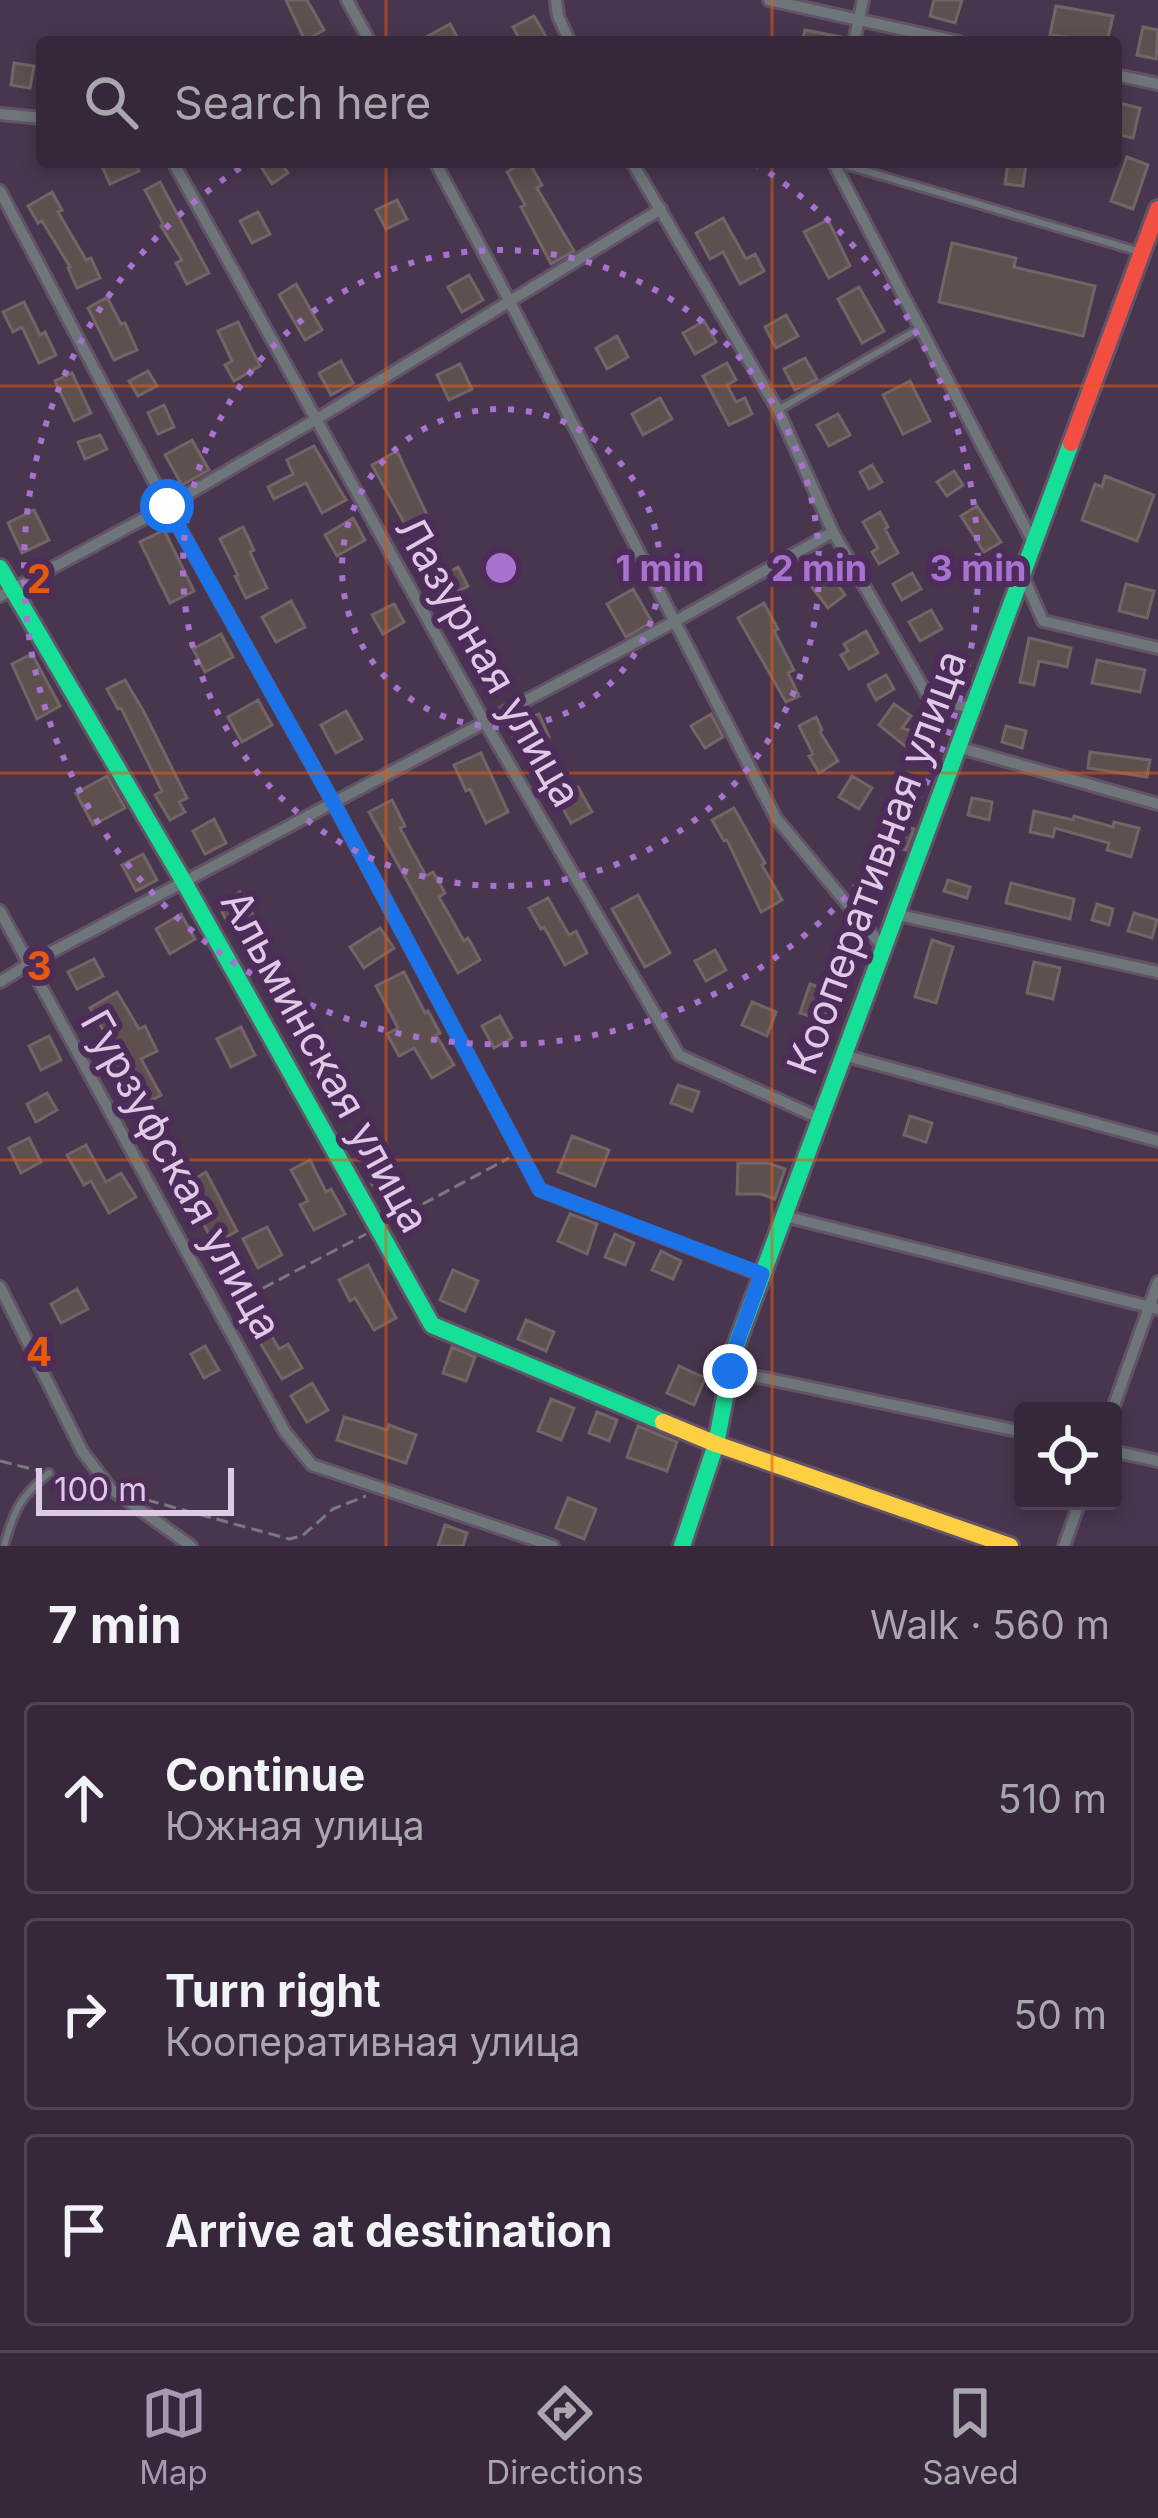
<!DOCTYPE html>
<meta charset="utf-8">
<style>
body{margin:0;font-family:Inter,sans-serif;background:#413445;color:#f1f3f6}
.controls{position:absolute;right:36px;bottom:36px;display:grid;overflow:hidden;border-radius:12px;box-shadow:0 6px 18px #0003}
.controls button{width:108px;height:108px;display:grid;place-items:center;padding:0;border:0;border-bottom:3px solid #504454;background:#36283a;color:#f1f3f6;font:60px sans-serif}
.scale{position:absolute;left:36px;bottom:30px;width:198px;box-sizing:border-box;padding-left:12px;border:6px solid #decae5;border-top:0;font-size:33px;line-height:42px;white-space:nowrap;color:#decae5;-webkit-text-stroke:9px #4d2c59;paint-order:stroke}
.stop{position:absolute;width:36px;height:36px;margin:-27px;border:9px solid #1a73e8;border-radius:50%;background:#fff}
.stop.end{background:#1a73e8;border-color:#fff;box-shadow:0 3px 12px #0008}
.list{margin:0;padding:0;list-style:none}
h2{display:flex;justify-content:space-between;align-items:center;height:156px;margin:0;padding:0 48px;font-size:51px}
h2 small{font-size:39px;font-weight:400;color:#aaa6af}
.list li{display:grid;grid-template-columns:78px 1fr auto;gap:36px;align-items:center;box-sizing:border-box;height:192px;margin:0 24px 24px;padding:0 24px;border:3px solid #504454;border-radius:12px}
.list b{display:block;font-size:45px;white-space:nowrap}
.list p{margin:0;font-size:39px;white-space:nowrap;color:#aaa6af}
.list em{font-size:39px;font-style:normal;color:#aaa6af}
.icon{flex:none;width:66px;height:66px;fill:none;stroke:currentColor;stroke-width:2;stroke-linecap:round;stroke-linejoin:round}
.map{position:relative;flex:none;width:1158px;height:1546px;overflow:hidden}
.search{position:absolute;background:#36283a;box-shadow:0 6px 18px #0003;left:36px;right:36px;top:36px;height:132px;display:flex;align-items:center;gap:30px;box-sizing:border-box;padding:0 42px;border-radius:12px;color:#aaa6af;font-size:45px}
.sheet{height:804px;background:#36283a}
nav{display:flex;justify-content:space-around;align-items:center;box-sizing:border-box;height:168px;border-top:3px solid #504454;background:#36283a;font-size:33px;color:#aaa6af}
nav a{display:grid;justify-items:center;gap:6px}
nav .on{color:#aa96b0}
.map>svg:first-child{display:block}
.building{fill:#5f5050;stroke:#736465;stroke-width:3}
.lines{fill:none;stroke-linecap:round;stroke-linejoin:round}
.lane-casing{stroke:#625368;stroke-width:12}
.street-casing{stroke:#625368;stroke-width:16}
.fast-casing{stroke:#625368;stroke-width:22}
.slow-casing{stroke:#625368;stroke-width:22}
.jam-casing{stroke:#625368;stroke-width:22}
.path{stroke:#787981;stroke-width:3;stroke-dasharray:12 6;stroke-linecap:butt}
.lane{stroke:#6e7679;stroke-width:6}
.street{stroke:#6e7679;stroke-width:10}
.fast{stroke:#16e098;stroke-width:16}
.slow{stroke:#ffcf43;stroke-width:16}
.jam{stroke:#f24e42;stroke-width:16}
.route{stroke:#1a73e8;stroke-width:15}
.grid{fill:none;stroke:#e8590c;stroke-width:3;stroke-opacity:0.55}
.ring{fill:none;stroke:#a873d0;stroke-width:6;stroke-dasharray:6 12}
.labels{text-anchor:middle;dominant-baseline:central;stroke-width:12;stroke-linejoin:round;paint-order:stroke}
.street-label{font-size:42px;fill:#decae5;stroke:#4d2c59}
.grid-label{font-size:39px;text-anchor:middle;font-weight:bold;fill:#e8590c;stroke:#4d2c59;stroke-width:12;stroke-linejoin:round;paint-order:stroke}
.centre{fill:#a873d0;stroke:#4d2c59;stroke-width:6}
.ring-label{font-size:36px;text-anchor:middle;font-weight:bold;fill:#a873d0;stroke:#4d2c59;stroke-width:12;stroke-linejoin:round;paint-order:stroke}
</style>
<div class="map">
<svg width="1158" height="1546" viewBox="0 0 1158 1546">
<rect width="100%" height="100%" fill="#48364e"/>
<path class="building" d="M286,0h21l17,30 -19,11z
M934,0h28l-7,23 -25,-7z
M1056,6l57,10 -6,26 -57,-7z
M534,16l15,26h-28l-8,-15z
M450,24l10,18h-43z
M1143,27l15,3 -2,29 -19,-4z
M805,30l36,7 -1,5h-38z
M14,63l20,3 -4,22 -19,-3z
M1119,103l21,5 -7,30 -17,-4z
M1127,157l21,8 -15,44 -22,-8z
M100,162h35l4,9 -29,13z
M258,162h22l8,11 -16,11z
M524,162h5l13,23 -5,3 37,63 -23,13 -30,-57 4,-2 -18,-33z
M1008,163l18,2 -3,21 -18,-2z
M160,182l49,91 -22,11 -11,-21 6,-3 -21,-34 2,-2 -18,-34z
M52,192l10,18 -4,2 28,48 5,-2 9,20 -23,10 -9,-20 2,-1 -28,-46 -4,2 -10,-17z
M397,200l10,19 -21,10 -10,-19z
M258,212l12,22 -18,9 -12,-22z
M723,218l23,41 9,-5 9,17 -24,13 -17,-32 -13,7 -14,-26z
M828,220l22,46 -21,12 -25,-46z
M952,243l64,15 -2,9 81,19 -12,50 -144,-34z
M469,275l14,25 -21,12 -14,-25z
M296,284l26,46 -17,10 -26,-45z
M859,287l25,44 -22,12 -24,-44z
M107,297l14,27 4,-1 12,27 -23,10 -26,-52z
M24,302l16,33 5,-3 11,23 -17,8 -17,-36 -9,5 -10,-20z
M786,315l12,21 -22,12 -11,-21z
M704,321l12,21 -21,12 -12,-21z
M238,322l22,44 -26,15 -9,-16 7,-4 -14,-30z
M617,336l11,21 -21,12 -11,-21z
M805,358l12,21 -22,11 -11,-21z
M341,361l12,22 -22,12 -12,-22z
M727,363l9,17 -9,5 9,17 9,-4 7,16 -23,11 -26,-49z
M460,364l12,25 -23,11 -12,-25z
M148,371l9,15 -19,10 -9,-15z
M72,373l19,40 -17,8 -19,-40z
M910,381l20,40 -27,13 -20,-39z
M660,398l12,21 -29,16 -11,-21z
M164,405l10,22 -16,7 -10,-21z
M838,414l12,21 -21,11 -12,-21z
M100,435l7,14 -22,10 -7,-17z
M192,440l17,30 -27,15 -17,-30z
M314,446l32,54 -24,13 -16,-30 -32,16 -6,-12 25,-13 -6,-14z
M397,451l31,66 -21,11 -35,-63z
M872,465l10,17 -13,7 -9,-17z
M954,471l9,14 -16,11 -10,-14z
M1105,476l49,19 -17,46 -55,-21 13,-36 7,3z
M977,506l24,36 -17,10 -23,-36z
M34,510l15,30 -27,13 -14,-30z
M880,512l8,15 -3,2 13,24 -19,11 -7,-12 6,-4 -15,-26z
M353,518l12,22 -28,16 -12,-21z
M243,527l11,23 -4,2 17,36 -21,10 -11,-22 3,-1 -18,-36z
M164,530l30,61 -24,12 -30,-61z
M458,567l10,19 -21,11 -10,-18z
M829,573l16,22 -17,13 -17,-22z
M912,573l9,16 -19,11 -9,-16z
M1126,584l28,7 -7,27 -28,-7z
M633,589l19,33 -26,15 -19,-33z
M291,601l14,26 -29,15 -14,-25z
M764,603l14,26 -4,2 20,39 -6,3 11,23 -13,6 -48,-84z
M394,604l10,18 -21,12 -11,-19z
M931,610l11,19 -22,12 -11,-19z
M866,631l12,22 -29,16 -8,-14 7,-4 -4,-7z
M221,634l12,23 -28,15 -12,-23z
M1029,638l42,10 -4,19 -28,-6 -5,24 -14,-3z
M950,651l17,6 -6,18 -17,-6z
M32,654l28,52 -23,13 -25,-55z
M1097,660l48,10 -5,22 -48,-9z
M886,675l8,14 -18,11 -8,-15z
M125,680l19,32 43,86 -8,4 6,10 -15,8 -15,-25 7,-4 -41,-83 -3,1 -11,-20z
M258,700l14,25 -30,17 -14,-25z
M894,704l17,12 -9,12 27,9 -6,16 -18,-7 -26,-21z
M346,711l16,28 -26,14 -15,-28z
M539,714l10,23 -30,14 -10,-23z
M711,714l12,23 -18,11 -14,-22z
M816,717l6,13 -2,2 18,29 -19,12 -10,-17 4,-2 -14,-28z
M1006,726l20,5 -4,17 -20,-6z
M1090,752l60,8 -3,17 -59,-9z
M481,753l27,59 -22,11 -16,-34 -4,2 -12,-26z
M107,776l18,32 -32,17 -17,-32z
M852,776l20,12 -13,21 -20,-12z
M578,787l14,25 -21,11 -14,-25z
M972,798l20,4 -3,18 -21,-5z
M392,800l13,26 -5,2 26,48 7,-4 12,21 -6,4 25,44 4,-3 12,22 -22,13 -89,-161z
M734,808l31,55 -3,2 20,35 -21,12 -34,-72 -3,1 -12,-21z
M1034,811l39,9 1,-4 39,11 1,-5 25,6 -8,29 -24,-7 2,-7 -54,-15 -2,9 -23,-5z
M214,819l12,24 -21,11 -12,-23z
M889,821l25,8 -8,21 -23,-8z
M143,854l14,26 -21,11 -14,-26z
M948,880l22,7 -3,11 -23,-7z
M1011,883l63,16 -4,20 -64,-16z
M240,892l13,23 -23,12 -12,-23z
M638,895l32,58 -25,14 -33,-58z
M548,898l21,37 7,-4 11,22 -22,12 -21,-38 -3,2 -12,-21z
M1097,904l16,5 -4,16 -17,-5z
M1134,913l23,7 -5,18 -24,-7z
M181,914l14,25 -25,15 -14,-25z
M380,928l14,20 -30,20 -14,-21z
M932,940l21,7 -17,56 -21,-6z
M715,950l11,20 -20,11 -11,-20z
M94,959l9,17 -26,13 -9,-17z
M1034,962l26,6 -7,31 -26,-6z
M404,972l21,41 3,-2 12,22 -4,2 18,30 -22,13 -18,-30 -15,8 -12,-22 11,-6 -22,-42z
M810,984l23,8 -10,28 -23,-7z
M297,990l12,26 -22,9 -12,-23z
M117,992l22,37 6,-3 12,25 -16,8 20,36 -24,14 -15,-27 3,-1 -17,-36 3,-2 -21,-35z
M752,1002l24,10 -9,24 -25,-11z
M500,1016l12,22 -18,10 -12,-22z
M241,1027l14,28 -24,12 -14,-28z
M49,1036l12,24 -20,10 -12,-24z
M335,1058l15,30 -25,11 -15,-29z
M678,1085l21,7 -7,19 -21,-8z
M47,1093l10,17 -21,12 -9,-18z
M910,1116l22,7 -6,19 -22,-7z
M572,1136l37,14 -14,36 -37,-14z
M29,1138l12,24 -20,11 -12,-25z
M86,1145l20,37 15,-9 15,24 -27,16 -18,-32 -7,4 -17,-30z
M310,1160l16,32 5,-3 14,25 -31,16 -14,-25 8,-4 -17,-31z
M738,1163h30l17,6 -10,30 -14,-5h-24z
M391,1166l11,21 -22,12 -12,-22z
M206,1172l31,59 -23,13 -31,-58z
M570,1214l27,10 -10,30 -29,-13z
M267,1227l15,28 -24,13 -15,-29z
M615,1234l19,9 -9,22 -20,-8z
M661,1251l20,10 -8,18 -21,-9z
M368,1265l28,53 -22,12 -19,-32 -5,3 -11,-21z
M453,1270l25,11 -13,30 -25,-11z
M77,1289l11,20 -27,14 -10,-19z
M258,1311l21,38 9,-5 14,24 -20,11 -37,-61z
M526,1320l28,12 -8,19 -28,-12z
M205,1346l14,24 -15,8 -13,-24z
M452,1347l23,10 -9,24 -23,-8z
M679,1366l26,12 -11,27 -27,-12z
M312,1383l16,27 -21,12 -16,-26z
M551,1399l23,9 -13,32 -23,-9z
M597,1412l20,8 -8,21 -20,-8z
M344,1417l43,13 2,-5 27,10 -10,28 -69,-23z
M638,1426l39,16 -10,29 -40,-14z
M568,1498l28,11 -12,30 -28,-11z
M445,1525l22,8 -4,13h-25z"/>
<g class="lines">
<defs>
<path id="lane" d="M835,162l302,89
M778,410l142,-82
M4,1546c10,-36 16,-49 45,-73"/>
<path id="street" d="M347,0l23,42
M556,0l2,16 12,26
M769,0l190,42
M854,42l9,-42
M1116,75l42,9
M0,114l42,4
M173,162l311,559 195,334 140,63
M435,162l75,140 266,516 106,128
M632,162l146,248 55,122 96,166 42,10
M833,162l200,380
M0,191l167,315 166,296 207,388 222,85
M1023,576l20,45 115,27
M0,596l167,-90 148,-86 346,-211
M957,747l201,57
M0,911l285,521 27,33 241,81
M894,914l264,58
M0,982l29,-18 645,-342 159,-90
M843,1055l315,86
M784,1216l374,93
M0,1287l82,164 29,38 80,57
M730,1371l293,61
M1112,1411l46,-129
M1113,1451l45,10
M1064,1546l16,-45"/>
<path id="fast" d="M0,568l184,314 248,443 231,97
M682,1546l34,-102 18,-93 337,-908"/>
<path id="slow" d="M663,1422l53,22 294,102"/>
<path id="jam" d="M1071,443l87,-234"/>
</defs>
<use href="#lane" class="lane-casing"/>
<use href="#street" class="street-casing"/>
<use href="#fast" class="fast-casing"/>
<use href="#slow" class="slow-casing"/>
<use href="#jam" class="jam-casing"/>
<path class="path" d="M391,1221l118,-63
M231,1305l135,-71
M0,1461l40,10
M60,1476l32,8
M147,1500l142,39 13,-3 31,-27 33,-13"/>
<use href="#lane" class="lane"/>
<use href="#street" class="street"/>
<use href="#fast" class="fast"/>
<use href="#slow" class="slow"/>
<use href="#jam" class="jam"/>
</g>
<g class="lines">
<path class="route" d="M167,506l166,296 207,388 222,84 -28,77 -4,20"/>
</g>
<path class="grid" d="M386,0v42M772,0v42M386,162v1384M772,162v1384M0,386h1158M0,773h1158M0,1160h1158"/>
<g class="ring">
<circle cx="501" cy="568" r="159"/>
<circle cx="501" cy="568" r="318"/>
<path d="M754 163A477 477 0 1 1 248 163"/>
</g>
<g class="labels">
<g class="street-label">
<text transform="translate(489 661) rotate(60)">Лазурная улица</text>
<text transform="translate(876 862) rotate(-70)">Кооперативная улица</text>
<text transform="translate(326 1061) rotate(61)">Альминская улица</text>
<text transform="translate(182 1174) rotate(61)">Гурзуфская улица</text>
</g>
</g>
<g class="grid-label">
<text x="39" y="593">2</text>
<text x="39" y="980">3</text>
<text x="39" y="1366">4</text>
</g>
<circle cx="501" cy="568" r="18" class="centre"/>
<g class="ring-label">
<text x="660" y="581">1 min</text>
<text x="819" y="581">2 min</text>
<text x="978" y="581">3 min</text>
</g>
</svg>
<div class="controls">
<button><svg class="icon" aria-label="locate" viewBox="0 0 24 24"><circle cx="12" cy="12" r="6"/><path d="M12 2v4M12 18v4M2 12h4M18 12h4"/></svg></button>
</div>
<div class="scale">100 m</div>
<div class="stop" style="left:167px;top:506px"></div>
<div class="stop end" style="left:730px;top:1371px"></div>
<div class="search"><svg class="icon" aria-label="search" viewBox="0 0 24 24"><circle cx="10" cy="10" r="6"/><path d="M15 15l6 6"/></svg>Search here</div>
</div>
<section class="sheet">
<h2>7 min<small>Walk · 560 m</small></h2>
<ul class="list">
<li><svg class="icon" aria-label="ahead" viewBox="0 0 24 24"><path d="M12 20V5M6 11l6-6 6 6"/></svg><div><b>Continue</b><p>Южная улица</p></div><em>510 m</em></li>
<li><svg class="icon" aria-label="right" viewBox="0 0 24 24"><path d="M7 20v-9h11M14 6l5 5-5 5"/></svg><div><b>Turn right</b><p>Кооперативная улица</p></div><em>50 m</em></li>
<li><svg class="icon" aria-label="arrive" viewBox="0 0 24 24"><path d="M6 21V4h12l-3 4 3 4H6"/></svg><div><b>Arrive at destination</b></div></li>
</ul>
</section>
<nav>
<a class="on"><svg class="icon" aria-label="map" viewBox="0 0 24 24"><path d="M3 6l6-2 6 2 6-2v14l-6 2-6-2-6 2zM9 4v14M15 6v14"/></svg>Map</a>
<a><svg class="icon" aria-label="directions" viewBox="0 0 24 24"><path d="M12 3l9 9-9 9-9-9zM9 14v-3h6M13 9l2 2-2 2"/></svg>Directions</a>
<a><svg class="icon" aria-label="saved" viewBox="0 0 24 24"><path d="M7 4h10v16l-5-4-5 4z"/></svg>Saved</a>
</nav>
